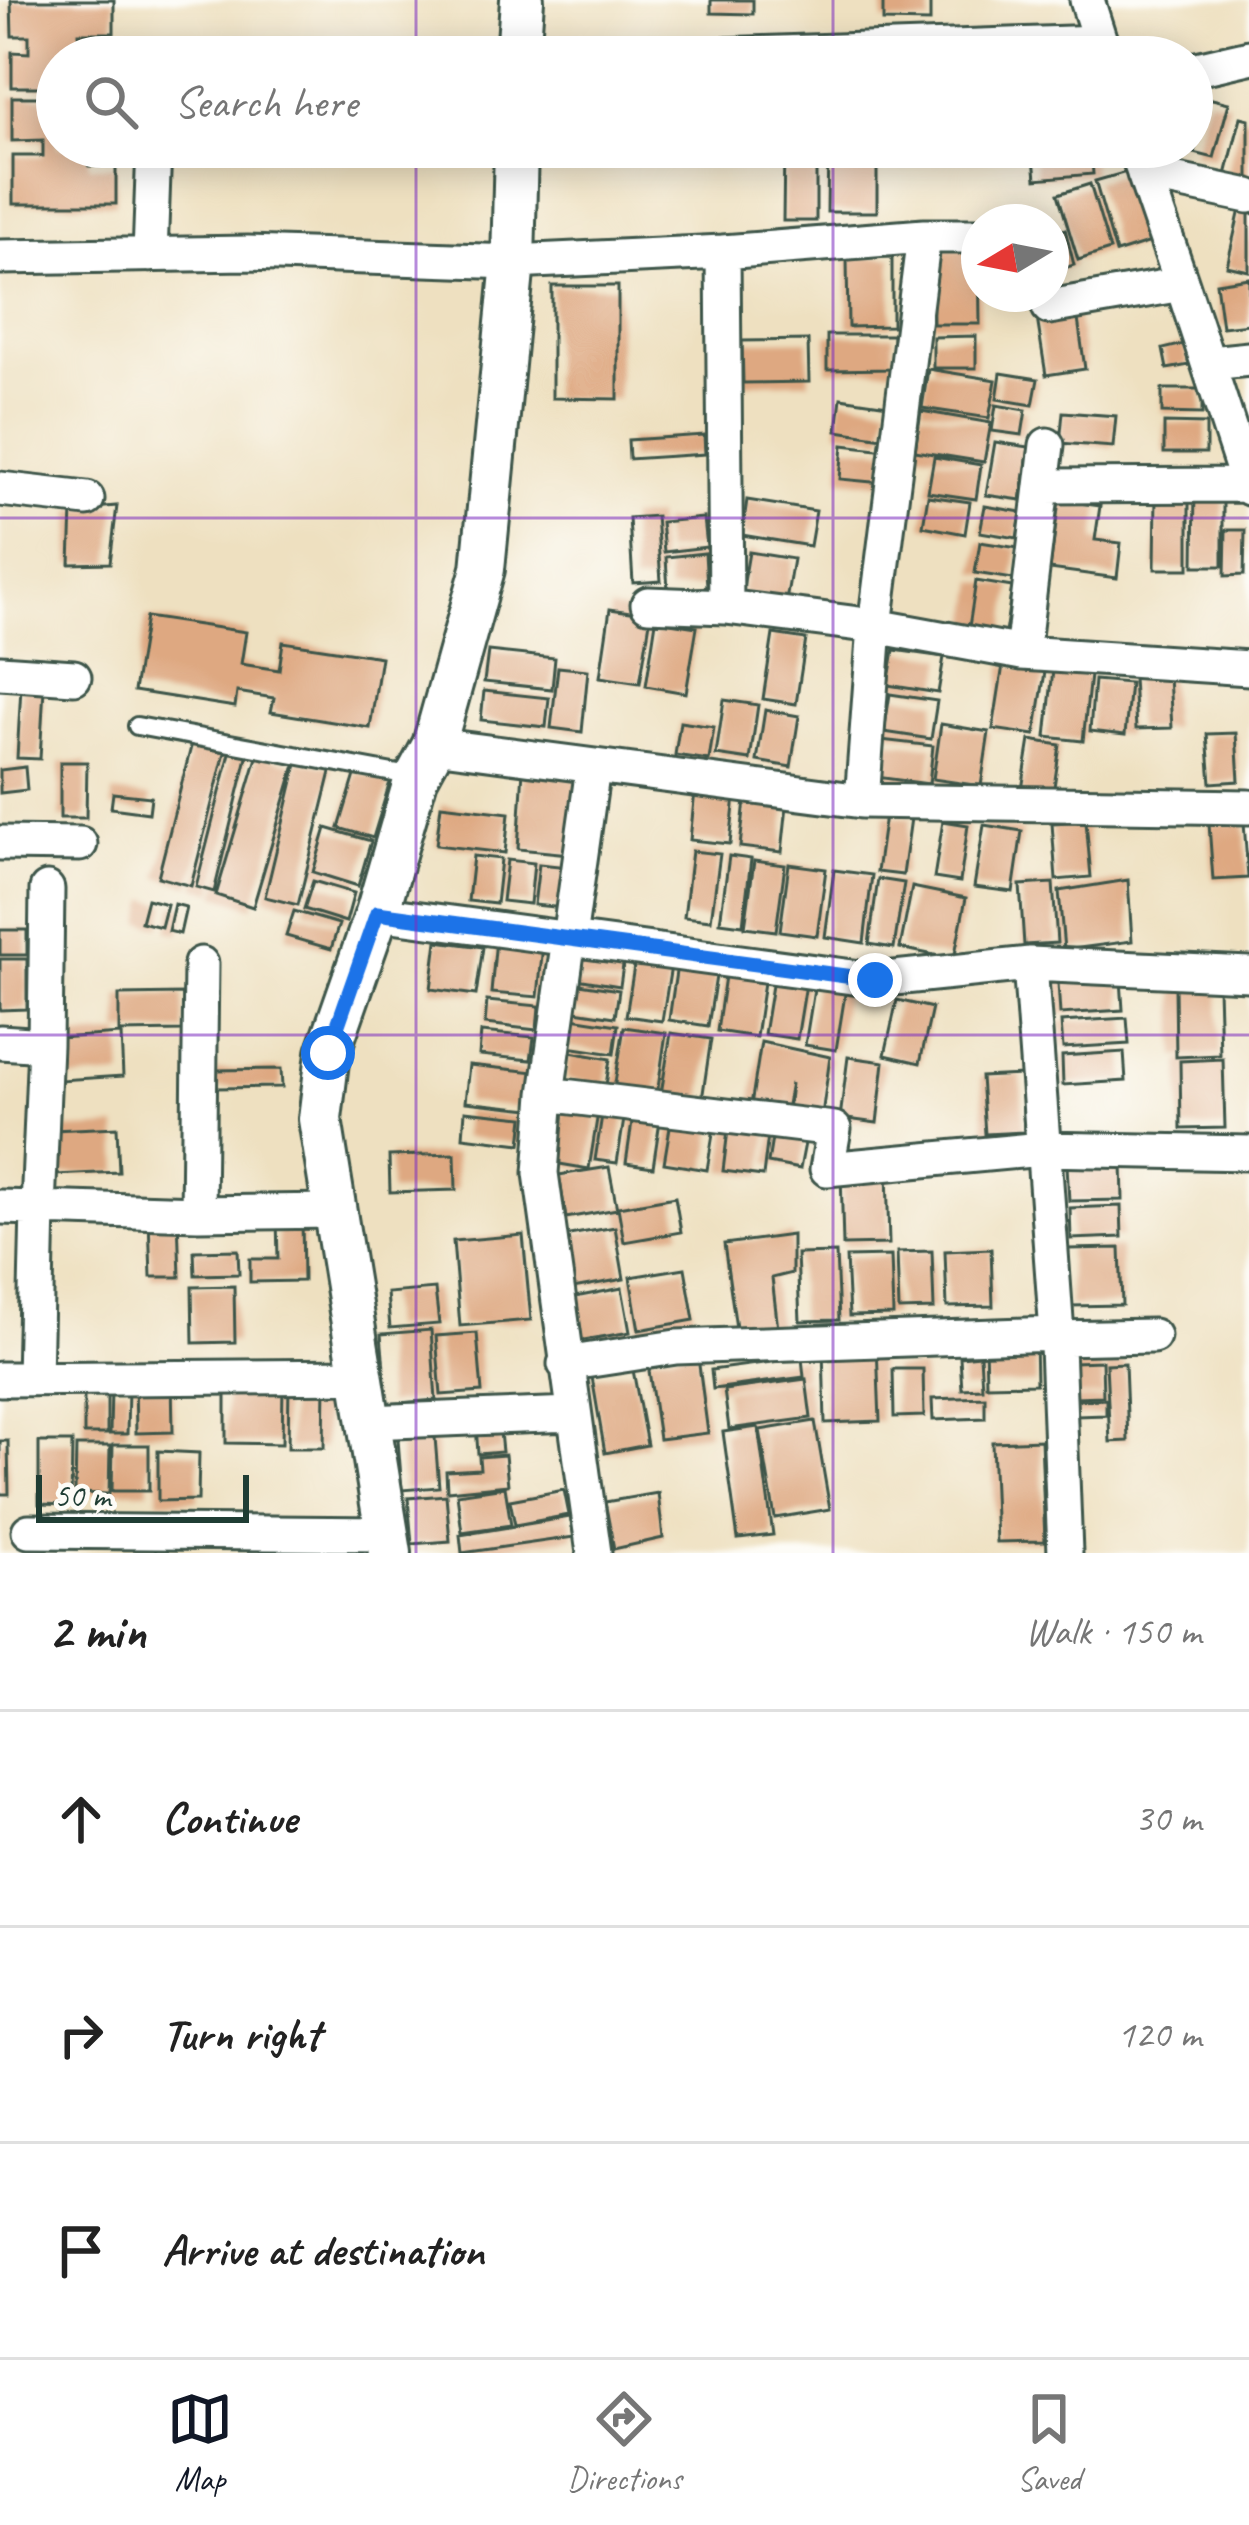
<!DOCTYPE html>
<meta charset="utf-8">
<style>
body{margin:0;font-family:Caveat,sans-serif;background:#f6f6f6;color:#222}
.compass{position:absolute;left:961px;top:204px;width:108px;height:108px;border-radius:50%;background:#fff;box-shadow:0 6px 30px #0003;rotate:260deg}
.scale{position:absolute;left:36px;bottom:30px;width:213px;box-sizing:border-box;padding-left:12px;border:6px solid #1f3d34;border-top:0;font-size:33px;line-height:42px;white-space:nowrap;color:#1f3d34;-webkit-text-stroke:9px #fdfcf7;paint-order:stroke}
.stop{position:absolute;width:36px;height:36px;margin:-27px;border:9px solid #1a73e8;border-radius:50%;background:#fff}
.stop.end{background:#1a73e8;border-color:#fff;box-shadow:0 3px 12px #0008}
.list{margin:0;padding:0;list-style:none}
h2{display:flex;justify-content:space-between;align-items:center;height:156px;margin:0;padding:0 48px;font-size:51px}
h2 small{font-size:39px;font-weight:400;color:#767676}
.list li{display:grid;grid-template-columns:78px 1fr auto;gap:36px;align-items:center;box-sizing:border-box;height:216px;padding:0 48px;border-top:3px solid #e0e0e0}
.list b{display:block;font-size:45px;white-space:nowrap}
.list em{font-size:39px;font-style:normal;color:#767676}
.icon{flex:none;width:66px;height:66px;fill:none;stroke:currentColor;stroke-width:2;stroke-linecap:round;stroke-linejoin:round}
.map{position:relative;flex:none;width:1249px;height:1553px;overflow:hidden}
.search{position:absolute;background:#fff;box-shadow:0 6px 30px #0003;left:36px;right:36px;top:36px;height:132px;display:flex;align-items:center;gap:30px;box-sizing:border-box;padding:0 42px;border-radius:66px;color:#767676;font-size:45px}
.sheet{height:804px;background:#fff}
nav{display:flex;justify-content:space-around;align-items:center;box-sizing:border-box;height:168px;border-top:3px solid #e0e0e0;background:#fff;font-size:33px;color:#767676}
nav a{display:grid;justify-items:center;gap:6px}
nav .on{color:#111827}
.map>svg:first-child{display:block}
.building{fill:#dea881}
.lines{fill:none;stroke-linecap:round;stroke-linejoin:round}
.service-casing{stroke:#3e5549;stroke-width:22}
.minor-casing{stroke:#3e5549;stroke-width:39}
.tertiary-casing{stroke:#3e5549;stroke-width:48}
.service{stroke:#fff;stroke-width:16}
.minor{stroke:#fff;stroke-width:33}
.tertiary{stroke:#fff;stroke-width:42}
.route{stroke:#1a73e8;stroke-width:15}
.grid{fill:none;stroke:#7b2cbf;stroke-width:3;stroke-opacity:0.55}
</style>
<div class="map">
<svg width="1249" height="1553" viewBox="0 0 1249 1553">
<rect width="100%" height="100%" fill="#fdfcf7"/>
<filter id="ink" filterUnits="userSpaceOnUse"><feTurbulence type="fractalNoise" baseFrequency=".00833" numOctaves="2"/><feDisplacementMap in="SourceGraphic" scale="24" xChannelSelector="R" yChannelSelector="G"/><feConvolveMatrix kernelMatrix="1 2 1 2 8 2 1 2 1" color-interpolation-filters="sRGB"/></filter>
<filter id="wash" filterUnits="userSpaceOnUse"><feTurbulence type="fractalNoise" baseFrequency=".004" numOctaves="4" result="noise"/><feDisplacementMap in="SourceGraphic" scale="48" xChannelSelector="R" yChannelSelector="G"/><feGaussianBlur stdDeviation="2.7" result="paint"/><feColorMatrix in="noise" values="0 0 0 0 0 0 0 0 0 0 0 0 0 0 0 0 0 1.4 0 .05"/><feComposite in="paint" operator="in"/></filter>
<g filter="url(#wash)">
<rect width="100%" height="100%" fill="#eee0c0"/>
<g id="blocks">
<path class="building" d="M11,0h103v33h-35v12h36v12h-58v30h-45v-35l17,1v-17h-17z
M711,0h42v14l-42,-1z
M883,0h47v22l-47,-1z
M12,97h45v50h32v19h27v38h-103v-48h30v-16l-31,1z
M1208,98l21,5 -15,55 -20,-5z
M1241,117l8,2v62l-23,-6z
M828,147h49v65h-50z
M1033,147h58l2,27 -57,5z
M784,148h32v73h-33z
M1130,171l21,71 -35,11 -21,-72z
M1090,184l20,66 -32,10 -20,-66z
M1241,205l8,2v64l-22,-5z
M1065,229l9,36 -23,7v-39z
M979,248l1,76h-47l-1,-75z
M847,257h45v69l-44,1z
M1249,278v46l-27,3 -6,-44z
M552,286h66v113l-66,-1z
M1077,312l8,57 -39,6 -9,-57z
M827,335h66v34l-66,1z
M976,336v32h-43v-31z
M808,340l1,42 -66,1 -1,-42z
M1184,344l5,21 -22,4 -4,-20z
M928,369l68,11 -7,38 -67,-10z
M1001,373l37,6 -5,26 -36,-6z
M1162,389h40v25l-40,-1z
M841,398l47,7 -5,33 -46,-7z
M996,405l30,5 -4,25 -30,-4z
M921,411l70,12 -7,39 -69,-11z
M1063,412l53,4 -3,31 -53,-4z
M1164,423l42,1v29h-42z
M704,435l1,19 -76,5 -1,-19z
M995,442l34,5 -8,53 -35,-5z
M843,445l43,5 -3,33 -43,-4z
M934,457l47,8 -5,34 -48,-7z
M1195,488h28v78h-29z
M928,496l42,6 -5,32 -42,-8z
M1156,496h33v73h-34z
M747,500l69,11 -6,35 -68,-11z
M1059,500l41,6 -5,34 26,3 -4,35 -67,-9z
M117,506l-7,57 -40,1 2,-54z
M985,506l36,6 -4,26 -37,-6z
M656,516l5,65 -28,2 -4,-65z
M704,518l3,29 -43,5 -3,-30z
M1226,530h19l-1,45 -19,1z
M980,542l38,6 -5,31 -38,-6z
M749,552l44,7 -7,42 -44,-7z
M705,553l2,34 -39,4 -2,-34z
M976,581l36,6 -7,46 -36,-6z
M610,609l41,6 -11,68 -40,-6z
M146,617l100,15 -5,32 38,6 4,-28 98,15 -11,71 -99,-16 3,-14 -37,-6 -2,15 -101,-16z
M656,621l41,6 -11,66 -40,-7z
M773,634l33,5 -10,65 -33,-5z
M894,650l50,7 -6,36 -50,-8z
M488,651l67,7 -3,31 -68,-7z
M1003,665l42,7 -10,63 -42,-6z
M558,667l30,3 -6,62 -31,-4z
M1053,670l37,5 -7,66 -37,-4z
M1169,677l3,51 -36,1 -3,-51z
M1094,680l36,3 -5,52 -35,-4z
M21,687l23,1 -4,71 -23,-1z
M484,691l65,7 -3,29 -65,-7z
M890,694l47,7 -6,38 -47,-7z
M724,700l34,5 -8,55 -34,-5z
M765,710l34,6 -8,51 -34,-6z
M680,722l34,5 -5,33 -34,-5z
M941,724l48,8 -8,54 -48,-7z
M1236,733l3,48 -28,2 -4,-49z
M881,740l52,6 -4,38 -53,-7z
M1030,740l30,5 -8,56 -31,-5z
M192,743l33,9 -34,134 -33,-9z
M231,749l17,4 -34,139 -18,-5z
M258,754l37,11 -42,142 -37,-12z
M298,760l34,8 -34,137 -33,-8z
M60,762h27l-1,56h-26z
M25,767l2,23 -27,3v-23z
M523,770l59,7 -12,77 -52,-5z
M356,772l34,10 -17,56 -34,-10z
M696,781l40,5 -6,58 -40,-4z
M746,791l42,5 -6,56 -42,-5z
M113,793l38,4 -2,16 -38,-5z
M441,805l68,8 -4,40 -69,-8z
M885,815l26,3 -8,57 -26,-3z
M943,821l25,4 -8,57 -26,-4z
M1086,821l5,56 -35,3 -4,-57z
M1244,822l4,56 -35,2 -4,-56z
M984,825l38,6 -9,61 -39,-5z
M326,828l45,13 -13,45 -45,-14z
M692,851l28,3 -9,66 -27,-3z
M473,856l28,3 -5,45 -28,-3z
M729,856l22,3 -8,66 -23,-3z
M507,860l27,3 -4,41 -28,-3z
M754,861l31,4 -9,66 -31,-4z
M539,864l30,3 -5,41 -30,-3z
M789,864l37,5 -9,67 -37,-5z
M834,870l38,5 -8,68 -39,-6z
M878,879l26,4 -10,65 -25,-4z
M1128,880l4,61 -68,9 -5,-59z
M313,881l41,12 -8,29 -42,-13z
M1053,883l4,60 -33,2 -4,-60z
M912,887l54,11 -12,61 -54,-11z
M147,899l20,5 -6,23 -20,-5z
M174,904l12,3 -6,27 -12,-3z
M294,911l45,13 -8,25 -45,-13z
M0,930h27v25h-27z
M496,939l47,5 -5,53 -47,-4z
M437,941l46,6 -7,48 -45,-6z
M583,944l42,7 -5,35 -43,-7z
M636,954l36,6 -10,61 -36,-5z
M678,958l40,6 -10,62 -39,-6z
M0,959h27v50l-27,1z
M726,969l39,6 -9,62 -39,-6z
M816,977l31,5 -11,68 -31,-5z
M773,979l33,5 -9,55 -33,-5z
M1121,979l2,31 -63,4 -2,-31z
M573,983l46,7 -4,27 -46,-7z
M1175,987h43l2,68 -44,2z
M183,994l1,37 -65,1v-37z
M897,1000l35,8 -12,55 -35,-8z
M487,1001l52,5 -2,24 -52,-6z
M572,1018l46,7 -4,29 -46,-7z
M1127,1018l2,26 -66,4 -2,-26z
M624,1027l42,6 -9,62 -43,-6z
M481,1032l53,5 -3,23 -52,-5z
M671,1033l40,6 -9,61 -41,-6z
M121,1034l2,42 -63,4 -2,-42z
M761,1042l69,15 -8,58 -34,-5 3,-27 -5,27 -35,-5z
M570,1052l40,7 -4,26 -40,-6z
M1124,1052l2,29 -63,4 -1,-29z
M848,1057l36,5 -7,61 -37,-5z
M1223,1059l2,69 -44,1 -1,-68z
M469,1065l66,7 -4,37 -66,-7z
M281,1069l1,18 -66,1 -1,-18z
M1021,1075l3,57 -39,2 -4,-57z
M563,1107l35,6 -9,56 -35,-6z
M603,1109l22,4 -8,50 -22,-3z
M465,1111l59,6 -3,27 -58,-7z
M633,1116l27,5 -7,46 -27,-4z
M671,1121l43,7 -7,42 -43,-7z
M729,1122l40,5 -6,49 -40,-5z
M117,1127l2,45 -64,3 -2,-45z
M773,1132l33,6 -6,31 -32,-6z
M455,1154l1,36 -66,2 -1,-36z
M1122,1163l1,37 -54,1 -2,-36z
M609,1167l8,42 -51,9 -7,-43z
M887,1171l2,73 -46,1 -2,-73z
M675,1197l6,35 -57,10 -6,-35z
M1121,1206l1,31 -51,2 -1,-31z
M178,1218l2,59h-29l-2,-58z
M277,1218h25l1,63 -53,1v-23h28z
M615,1227l9,52 -57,10 -9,-52z
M523,1235l8,85 -71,6 -7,-85z
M792,1235v38l-20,5 6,51 -41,6 -13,-91z
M1120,1248l2,57 -52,1 -2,-57z
M991,1249l2,57 -46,1 -2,-56z
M238,1250l1,24 -44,1 -1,-24z
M932,1251l2,58 -35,1 -2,-58z
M836,1253l3,67 -39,1 -3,-67z
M891,1256l2,59 -44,1 -3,-59z
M685,1268l9,52 -55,10 -9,-53z
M234,1286l1,56 -42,1 -1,-56z
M622,1288l8,44 -52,9 -8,-43z
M435,1289l4,35 -49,4 -3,-35z
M431,1330l5,70 -49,4 -6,-70z
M477,1333l5,59 -41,3 -5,-59z
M1035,1340l1,44 -50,1 -1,-44z
M877,1346l3,75 -55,2 -2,-75z
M697,1350l11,83 -49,6 -12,-82z
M980,1355l2,33 -20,1 -2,-32z
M802,1358l2,19 -91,12 -2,-19z
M1102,1361l1,35 -29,1 -1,-35z
M1125,1363l3,78 -18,1 -4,-78z
M893,1369h30l1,47 -30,1z
M633,1370l14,75 -42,8 -13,-76z
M172,1379l1,53 -37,1 -1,-53z
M806,1379l5,39 -82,11 -5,-39z
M289,1382l36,1 -1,65h-36z
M226,1385l57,1 -1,58 -56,-1z
M84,1388h23v46h-23z
M128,1388l-1,46h-17l1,-45z
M985,1397v21l-52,2 -1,-21z
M1106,1399v16l-30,1 -1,-16z
M815,1421l15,88 -55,9 -15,-88z
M499,1422l3,30 -24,2 -2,-30z
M434,1425l5,62 -37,3 -5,-63z
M758,1427l15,108 -35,4 -15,-107z
M1041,1440l4,101 -49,1 -4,-100z
M0,1441h8l1,53h-9z
M39,1442h33l-1,63 -32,-1z
M113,1445h36v46h-37z
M76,1446h34l-1,48 -34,-1z
M158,1451l41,2 -1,47 -40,1z
M505,1455l3,30 -61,6 -1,-20 34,-2 -1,-12z
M505,1487l6,38 -49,7 -5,-38z
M564,1490l5,25 -54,10 -5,-25z
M658,1493l5,45 -49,11 -9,-47z
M446,1495l4,46 -38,3 -4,-46z
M570,1517l4,20 -112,16 -2,-18z"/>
</g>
</g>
<g filter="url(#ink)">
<use href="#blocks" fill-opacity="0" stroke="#3e5549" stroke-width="3"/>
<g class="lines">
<defs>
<path id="service" d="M137,726l278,51"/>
<path id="minor" d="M1087,0l18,57
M660,57l440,-15
M1192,70l57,-13
M1135,147l47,137
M1144,174l105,22
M723,252l201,-16h54
M150,255l4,-108
M0,257l248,-4 265,9 210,-10 3,355
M1049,307l133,-23 67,204
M1210,363l39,-4
M1043,486l206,-1
M0,489l87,10
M648,604l78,3 149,19 147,27 227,15
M1022,653l25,-208
M0,672l74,5
M434,745l428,56 13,-175 49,-390
M593,768l-46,326 -6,79 53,380
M862,801l387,6
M0,843l80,1
M377,913l498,67 155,-16 219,10
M1030,964l26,356 9,233
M0,1042l45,3 -7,163 160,5 135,-2
M45,1045l2,-156
M547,1094l287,35 -7,40 215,-20 207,4
M0,1207l38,1 -4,170
M198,1213l3,-249
M1056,1338l97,-2
M565,1364l111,-17 380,-13
M0,1379l363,-3
M368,1422l205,-8
M29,1531l358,3"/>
<path id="tertiary" d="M518,57l4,-57
M390,1553l-70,-434 8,-66 49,-140 39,-135 18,-33 49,-176 30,-307 3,-115"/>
</defs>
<use href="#service" class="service-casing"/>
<use href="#minor" class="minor-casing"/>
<use href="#tertiary" class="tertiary-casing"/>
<use href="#service" class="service"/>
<use href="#minor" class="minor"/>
<use href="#tertiary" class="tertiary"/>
</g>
</g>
<g class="lines" filter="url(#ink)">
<path class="route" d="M328,1053l49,-140 498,67"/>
</g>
<path class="grid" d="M416,0v57M833,0v57M416,147v1406M833,147v1406M0,518h1249M0,1035h1249"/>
</svg>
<svg class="compass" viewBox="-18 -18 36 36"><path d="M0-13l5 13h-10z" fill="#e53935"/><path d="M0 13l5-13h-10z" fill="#767676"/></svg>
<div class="scale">50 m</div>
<div class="stop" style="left:328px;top:1053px"></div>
<div class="stop end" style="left:875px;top:980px"></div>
<div class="search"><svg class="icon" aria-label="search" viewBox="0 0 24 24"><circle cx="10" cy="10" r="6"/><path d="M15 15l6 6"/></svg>Search here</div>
</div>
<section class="sheet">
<h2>2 min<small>Walk · 150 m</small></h2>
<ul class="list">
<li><svg class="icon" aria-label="ahead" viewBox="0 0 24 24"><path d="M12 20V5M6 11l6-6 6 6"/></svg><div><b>Continue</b></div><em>30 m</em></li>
<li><svg class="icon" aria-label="right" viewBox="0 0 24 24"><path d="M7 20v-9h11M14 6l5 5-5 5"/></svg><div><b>Turn right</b></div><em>120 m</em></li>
<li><svg class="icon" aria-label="arrive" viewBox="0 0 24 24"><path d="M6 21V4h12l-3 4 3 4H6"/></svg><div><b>Arrive at destination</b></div></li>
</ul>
</section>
<nav>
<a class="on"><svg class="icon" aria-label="map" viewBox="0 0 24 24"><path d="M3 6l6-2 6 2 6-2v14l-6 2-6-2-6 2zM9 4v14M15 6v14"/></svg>Map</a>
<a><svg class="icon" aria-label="directions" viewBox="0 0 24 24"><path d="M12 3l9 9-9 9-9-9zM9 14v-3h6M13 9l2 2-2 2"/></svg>Directions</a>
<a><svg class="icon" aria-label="saved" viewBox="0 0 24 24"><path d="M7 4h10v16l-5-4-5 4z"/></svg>Saved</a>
</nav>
